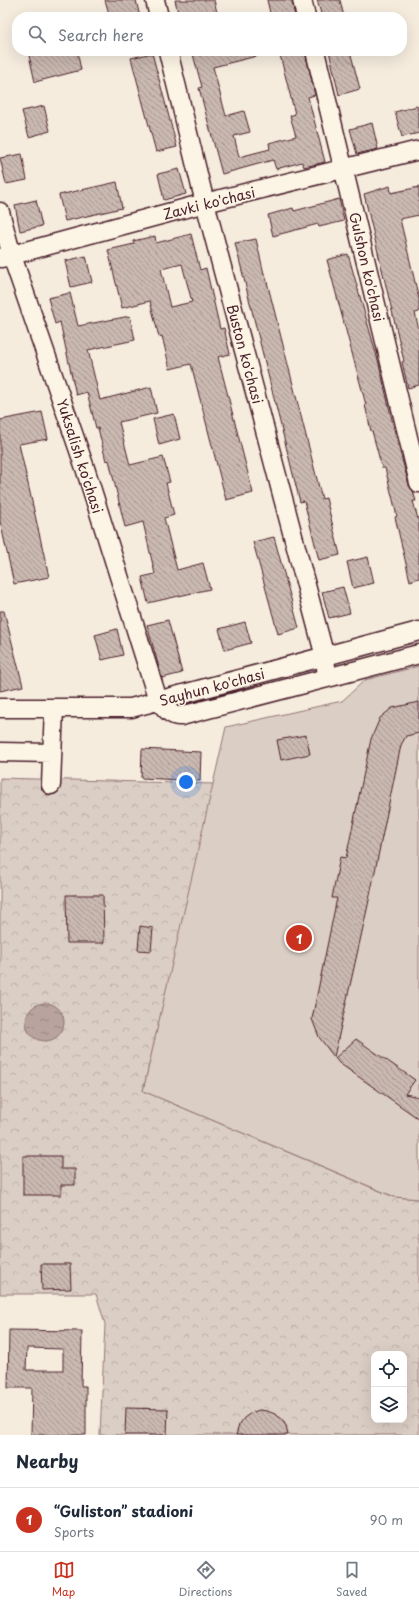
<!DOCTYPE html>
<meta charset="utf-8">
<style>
body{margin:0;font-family:"Playpen Sans",sans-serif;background:#f6f6f7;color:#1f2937}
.controls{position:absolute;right:12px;bottom:12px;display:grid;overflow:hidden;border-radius:8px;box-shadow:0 4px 16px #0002}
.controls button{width:36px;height:36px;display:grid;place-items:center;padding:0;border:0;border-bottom:1px solid #e0e1e3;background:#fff;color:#1f2937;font:20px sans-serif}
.you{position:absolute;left:186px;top:782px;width:14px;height:14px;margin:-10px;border:3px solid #fff;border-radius:50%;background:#1a73e8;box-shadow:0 0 0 6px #1a73e833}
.badge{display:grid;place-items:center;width:26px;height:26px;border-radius:50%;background:#c8321e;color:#fff;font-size:13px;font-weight:700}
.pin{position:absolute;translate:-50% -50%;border:2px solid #fff;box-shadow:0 1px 4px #0006}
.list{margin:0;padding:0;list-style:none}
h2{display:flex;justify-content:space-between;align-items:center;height:52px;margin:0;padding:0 16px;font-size:17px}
h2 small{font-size:13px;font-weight:400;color:#747a83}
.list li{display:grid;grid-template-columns:26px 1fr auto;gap:12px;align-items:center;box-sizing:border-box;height:64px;padding:0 16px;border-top:1px solid #e0e1e3}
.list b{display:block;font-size:15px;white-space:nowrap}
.list p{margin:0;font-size:13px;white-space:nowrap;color:#747a83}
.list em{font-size:13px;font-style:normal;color:#747a83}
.icon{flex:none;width:22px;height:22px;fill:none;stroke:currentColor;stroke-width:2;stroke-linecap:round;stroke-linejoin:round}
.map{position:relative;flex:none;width:419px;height:1435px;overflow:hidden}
.search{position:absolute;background:#fff;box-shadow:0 4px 16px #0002;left:12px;right:12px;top:12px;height:44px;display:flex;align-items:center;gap:10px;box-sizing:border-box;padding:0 14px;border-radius:16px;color:#747a83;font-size:15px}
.sheet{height:116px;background:#fff}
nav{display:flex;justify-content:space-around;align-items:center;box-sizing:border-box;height:56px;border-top:1px solid #e0e1e3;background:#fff;font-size:11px;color:#747a83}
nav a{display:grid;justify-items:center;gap:2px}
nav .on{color:#c8321e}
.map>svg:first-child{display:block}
.park{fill:url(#park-crowns);stroke:#927678;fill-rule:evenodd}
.garden{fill:#dbcec4;stroke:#927678}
.water{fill:url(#water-ripples);stroke:#8c6e70}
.building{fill:url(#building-back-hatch);stroke:#4a1f2b;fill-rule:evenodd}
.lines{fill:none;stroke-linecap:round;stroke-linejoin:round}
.minor-casing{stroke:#4a1f2b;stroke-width:21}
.minor{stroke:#fcf5e5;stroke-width:18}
.labels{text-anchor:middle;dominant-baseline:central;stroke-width:3;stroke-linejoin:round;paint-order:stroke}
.street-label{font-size:14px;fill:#4a1f2b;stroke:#fcf5e5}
</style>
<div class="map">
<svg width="419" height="1435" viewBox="0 0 419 1435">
<defs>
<pattern id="park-crowns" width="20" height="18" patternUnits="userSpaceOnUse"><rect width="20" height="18" fill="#dbcec4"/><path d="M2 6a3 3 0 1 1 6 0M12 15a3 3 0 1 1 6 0" fill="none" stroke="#bdb0a9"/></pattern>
<pattern id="water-ripples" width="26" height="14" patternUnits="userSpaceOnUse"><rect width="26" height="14" fill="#b8a39e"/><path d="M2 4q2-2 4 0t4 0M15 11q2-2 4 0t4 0" fill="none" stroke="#988481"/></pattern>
<pattern id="building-back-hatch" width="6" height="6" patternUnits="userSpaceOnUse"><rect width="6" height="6" fill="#cab9b1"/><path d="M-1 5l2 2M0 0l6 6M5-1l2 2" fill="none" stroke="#a69690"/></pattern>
</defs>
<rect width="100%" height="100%" fill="#f5ecde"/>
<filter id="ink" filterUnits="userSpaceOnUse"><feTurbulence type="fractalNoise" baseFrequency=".025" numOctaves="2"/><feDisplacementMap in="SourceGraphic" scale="8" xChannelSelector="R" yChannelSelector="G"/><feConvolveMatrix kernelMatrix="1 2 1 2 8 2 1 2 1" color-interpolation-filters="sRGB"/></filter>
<g filter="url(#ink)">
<path class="park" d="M0,778l214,6 -71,307 251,106 25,2v236h-319l5,-111 -9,-30h-96zM374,1354h30v66h-30z"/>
<path class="garden" d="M419,666v533l-24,-2 -252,-106 83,-364 116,-26 23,-21z"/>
<path class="water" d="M26 1022a19 19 0 1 1 38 0a19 19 0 1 1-38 0Z"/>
<path class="building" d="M105,0h31l4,17h-30z
M175,0h39l4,17h-39z
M267,0h25l3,17h-24z
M317,0h23l4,17h-22z
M28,51h49l4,19 -46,12z
M192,51h68l1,4 -48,12 13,49 18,-5 6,21 -16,4 5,21 31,-8 -1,-6 27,-7 -6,-20 5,-2 -16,-63h26l10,44 -7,2 17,65 -21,5 -2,-5 -26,7 -3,-9 -51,14 -23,-86 3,-1z
M329,51h21l10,38 -21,6z
M152,53l25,94 -21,5 -25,-94z
M44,106l6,25 -21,6 -7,-26z
M417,106l2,9v18l-17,4 -7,-25z
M372,123l6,26 -21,5 -7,-25z
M22,154l5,26 -21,4 -6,-26z
M179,169l7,25 -22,6 -6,-26z
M117,182l5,26 -57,13 -6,-26z
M390,186l1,7 28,-6v28l-19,4 19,80v13l-4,1 4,17v55l-11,3 -6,-26 2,-1 -40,-167z
M339,199l5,22 -25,6 -1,-3 -45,12 -5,-21 25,-7 1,3z
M36,200l6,26 -22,5 -5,-26z
M191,234l9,36 6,-2 14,61 4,-1 6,26 -12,3 35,136 -27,7 -35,-136 -21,5 -8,-33 -3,1 -9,-36 -28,7 -14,-58 26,-6 -1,-3 22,-5 1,7zM182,264l10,38 -22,5 -9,-38z
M256,239l8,35h1l57,225 4,-1 14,57 -21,5 -15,-59 -4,1 -65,-259z
M348,254l31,110 17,73 13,48 4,6 3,10h-3l6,22v55l-9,3 -15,-64 2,-1 -12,-48h-3l-10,-37h-1l-6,-26h1l-39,-145z
M86,256l6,26 -21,5 -6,-26z
M70,293l8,33 52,-10 5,24 -47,10 12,50 51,-13 6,26 -38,9 11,43 33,-8 7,25 -4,1 8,32 -10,3 13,52 26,-7 7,26 -62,14 -6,-26 13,-3 -12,-52 -18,5 -16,-67 -3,1 -8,-33h-2l-9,-36 -11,3 -16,-73 -5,2 -7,-26z
M42,412l6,27 -29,5 30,133 -35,7 -14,-63v-101z
M174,414l6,25 -21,6 -6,-26z
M274,537l25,91 -21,6 -25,-92z
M368,557l6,26 -21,5 -6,-26z
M343,587l7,26 -21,5 -7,-26z
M0,611h4l19,75 -23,5z
M168,620l14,53 -20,5 -15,-53z
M245,622l6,21 -26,7 -6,-21z
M117,629l6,26 -21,5 -7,-25z
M419,702v31l-13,3 -5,9 -33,160 -34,152 -15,-20 -7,-18 25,-121h-5l8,-41 6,1 25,-119 9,-21 12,-10z
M306,735l4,19 -29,6 -4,-20z
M142,749l59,3 -1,29 -59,-3z
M66,895h37l1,48h-37z
M140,926l13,2 -2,23 -13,-1z
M356,1039l59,41 -10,14 14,3v22l-80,-56 -4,-5z
M23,1156h38v13h14v16h-14v10h-38z
M41,1264h29l1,25 -29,1z
M9,1330l73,1 -1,55h5v49h-55l1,-47h-24zM27,1348l36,1v21h-37z
M126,1408l42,1 -1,26h-42z
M259,1410l8,1 8,3 7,5 4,7 2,9h-52l3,-10 5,-7 7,-5z"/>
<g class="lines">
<defs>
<path id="minor" d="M155,0l4,17
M302,0l4,17
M315,51l104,432
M0,212l12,44 73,212 73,232c7,8 13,17 23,16l146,-38 -2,-21 -120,-454 -37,-152
M1,258l204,-55 214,-53
M327,678l92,-24
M0,708h131l288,-77
M0,752l52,1
M51,785l3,-77"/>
</defs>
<use href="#minor" class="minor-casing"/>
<use href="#minor" class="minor"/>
</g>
</g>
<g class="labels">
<g class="street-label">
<text transform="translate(209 203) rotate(-14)">Zavki ko'chasi</text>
<text transform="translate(367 267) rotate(77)">Gulshon ko'chasi</text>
<text transform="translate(245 354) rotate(75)">Buston ko'chasi</text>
<text transform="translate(80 456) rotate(72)">Yuksalish ko'chasi</text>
<text transform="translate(212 687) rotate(-15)">Sayhun ko'chasi</text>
</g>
</g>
</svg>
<div class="controls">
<button><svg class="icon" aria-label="locate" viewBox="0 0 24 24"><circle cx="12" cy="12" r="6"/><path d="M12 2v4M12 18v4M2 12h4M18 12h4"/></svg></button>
<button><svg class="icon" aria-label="layers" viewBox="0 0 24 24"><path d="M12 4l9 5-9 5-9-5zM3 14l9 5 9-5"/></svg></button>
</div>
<div class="you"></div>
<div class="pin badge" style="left:299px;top:938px">1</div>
<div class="search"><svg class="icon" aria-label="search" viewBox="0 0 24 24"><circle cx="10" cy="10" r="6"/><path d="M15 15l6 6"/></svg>Search here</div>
</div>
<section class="sheet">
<h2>Nearby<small></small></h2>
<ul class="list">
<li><span class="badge">1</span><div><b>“Guliston” stadioni</b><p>Sports</p></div><em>90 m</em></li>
</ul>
</section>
<nav>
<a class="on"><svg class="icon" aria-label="map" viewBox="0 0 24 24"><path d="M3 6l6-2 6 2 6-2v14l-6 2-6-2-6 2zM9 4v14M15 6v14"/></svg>Map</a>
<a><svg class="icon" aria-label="directions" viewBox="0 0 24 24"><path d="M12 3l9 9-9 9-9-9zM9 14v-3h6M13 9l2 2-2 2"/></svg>Directions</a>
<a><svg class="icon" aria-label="saved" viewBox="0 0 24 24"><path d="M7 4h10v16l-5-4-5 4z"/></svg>Saved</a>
</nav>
